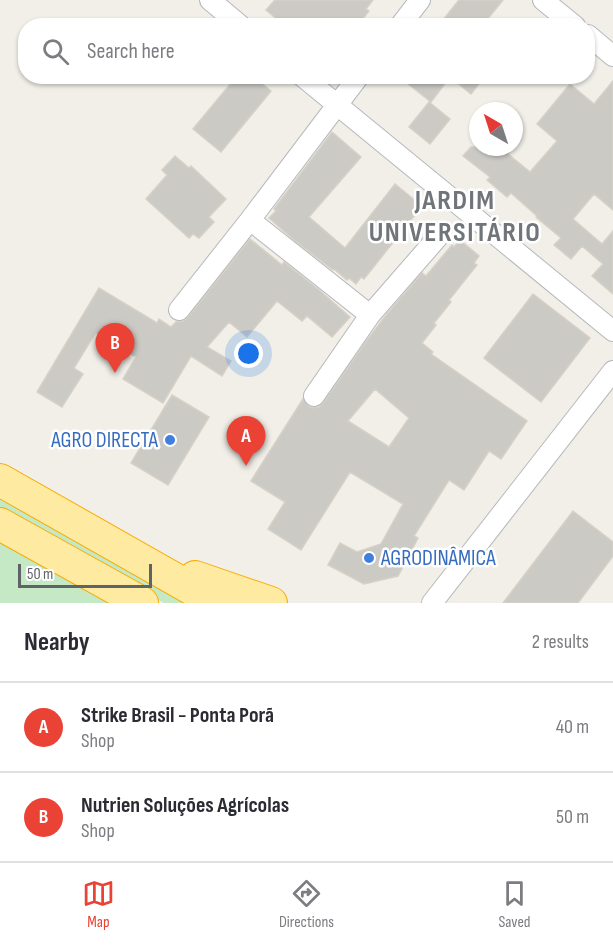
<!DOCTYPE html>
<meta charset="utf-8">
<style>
body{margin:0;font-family:"Sofia Sans Condensed",sans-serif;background:#f2f2f3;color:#2b2b33}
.compass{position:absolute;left:469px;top:102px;width:54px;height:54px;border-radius:50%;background:#fff;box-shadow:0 2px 4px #0004;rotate:321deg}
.scale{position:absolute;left:18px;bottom:15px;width:134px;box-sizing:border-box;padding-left:6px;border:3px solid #5f6368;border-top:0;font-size:16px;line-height:21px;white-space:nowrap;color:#5f6368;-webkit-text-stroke:4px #fff;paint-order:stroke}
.you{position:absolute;left:249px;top:354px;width:21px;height:21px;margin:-15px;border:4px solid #fff;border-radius:50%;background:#1a73e8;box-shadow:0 0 0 9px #1a73e833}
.badge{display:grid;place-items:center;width:39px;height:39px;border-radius:50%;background:#ea4335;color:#fff;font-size:20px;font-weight:700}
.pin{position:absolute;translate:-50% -50px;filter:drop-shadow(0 2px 3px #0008)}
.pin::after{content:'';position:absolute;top:32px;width:21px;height:18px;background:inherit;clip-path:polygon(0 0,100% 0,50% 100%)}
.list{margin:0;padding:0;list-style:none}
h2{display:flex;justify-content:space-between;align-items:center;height:78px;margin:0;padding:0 24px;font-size:26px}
h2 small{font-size:20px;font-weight:400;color:#7c7c81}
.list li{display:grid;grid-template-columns:39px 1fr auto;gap:18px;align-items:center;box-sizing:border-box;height:90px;padding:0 24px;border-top:2px solid #e1e1e2}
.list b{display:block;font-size:22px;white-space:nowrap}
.list p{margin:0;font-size:20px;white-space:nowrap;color:#7c7c81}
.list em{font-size:20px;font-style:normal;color:#7c7c81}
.icon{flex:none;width:33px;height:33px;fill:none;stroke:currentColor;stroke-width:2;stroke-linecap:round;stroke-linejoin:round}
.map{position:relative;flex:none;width:613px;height:603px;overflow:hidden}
.search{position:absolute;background:#fff;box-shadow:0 2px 4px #0004;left:18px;right:18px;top:18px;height:66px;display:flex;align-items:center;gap:15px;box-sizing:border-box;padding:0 21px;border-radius:24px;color:#7c7c81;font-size:22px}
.sheet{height:258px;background:#fff}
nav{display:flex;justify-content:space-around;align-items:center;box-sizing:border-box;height:84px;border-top:2px solid #e1e1e2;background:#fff;font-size:16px;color:#7c7c81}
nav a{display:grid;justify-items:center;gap:3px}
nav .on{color:#ea4335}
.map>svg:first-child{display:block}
.green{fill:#c5e8c5}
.building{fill:#cccac5;stroke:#d6d1c6;stroke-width:1.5;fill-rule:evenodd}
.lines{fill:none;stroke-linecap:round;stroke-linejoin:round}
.minor-casing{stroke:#b5b8bc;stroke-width:22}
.trunk-casing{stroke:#f9ab00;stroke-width:34}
.minor{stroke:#fff;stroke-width:20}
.trunk{stroke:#feeaa1;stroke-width:32}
.shop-dot{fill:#3f7fe0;stroke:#fff;stroke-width:2}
.labels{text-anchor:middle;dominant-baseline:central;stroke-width:5;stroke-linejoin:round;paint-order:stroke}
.shop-label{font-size:22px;fill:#366cbe;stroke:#fff;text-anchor:end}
.district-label{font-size:28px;font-weight:bold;letter-spacing:1.5px;fill:#70757a;stroke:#fff}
</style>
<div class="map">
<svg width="613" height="603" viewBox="0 0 613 603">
<rect width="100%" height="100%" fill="#f1efe8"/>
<path class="green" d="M0,499l186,104h-22l-164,-91z
M0,536l121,67h-121z"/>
<path class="building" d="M275,0h98l-7,9 3,2 -12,15h-72l-19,-16z
M459,0h44l-21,26h-44z
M237,76h16l18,15 -50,61 -28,-23z
M398,76h87l-14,18 -21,-17 -19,25z
M613,81v129l-19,-16 -21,25 29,25 11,-13v63l-21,-18 11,-12 -21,-18 -11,13 -17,-14 7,-7 -25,-21 1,-1 -26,-23 -4,4 -20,-17 3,-3 -27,-21 8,-9h42l-5,7 22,18 27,-31 -20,-17 33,-40 24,20z
M429,102l21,17 -20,25 -21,-17z
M332,132l29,25 -52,60 36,31 50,-64 27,22 -58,73 -3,-2 -5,7 -7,-6 -2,2 -13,-11 -1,1 -39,-30 -25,-22 7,-7 -2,-2z
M175,156l14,12 2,-2 35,33 -17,18 5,5 -15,16 -6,-4 -4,4 -43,-39 21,-24 -5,-5z
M250,239l32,26 2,-3 35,28 31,27 -18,20 -25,-21 -5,5 -25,-20 -30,36 -18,-15 -22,25 24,14 -9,15 -31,-20 -28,47 -40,-24 13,-22 -40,-25 -22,36 9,6 -21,33 -25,-15 62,-104 58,35 2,-4 12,8 5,-5 7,-1 5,-4z
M460,240l19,16 -5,7 3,2 -28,35 2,2 -17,21 2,2 -14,18 11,9 -2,2 96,67 -26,38 -12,-8 -25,39 -15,-10 -35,56 4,2 -20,38 -34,8 -36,-19 12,-22 17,9 24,-8 22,-40 -53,-32 -49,78 -33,-21 17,-27 -34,-21 52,-82 4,6 5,3 7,-1 4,-4 44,-63 20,-26 35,-41 4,3 26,-31 2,2zM375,389l34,29 -20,29 -41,-26z
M533,294l57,44 -49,64 -57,-44z
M172,395l37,22 -41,68 -37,-22z
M573,511l40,31v14l-35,47h-75z"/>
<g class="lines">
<defs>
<path id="minor" d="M210,0l31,26
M543,0l32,26
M400,26l20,-26
M588,35l25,21
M302,76l311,255
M250,220l120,95
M179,310l71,-90 109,-144
M314,396l56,-81 68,-78
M432,603l181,-232"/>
<path id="trunk" d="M0,480l217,123
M0,524l142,79
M195,577l76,26"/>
</defs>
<use href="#minor" class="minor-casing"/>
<use href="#trunk" class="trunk-casing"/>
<use href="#minor" class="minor"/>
<use href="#trunk" class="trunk"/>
</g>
<g class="shop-dot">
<circle cx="170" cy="440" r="6"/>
<circle cx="369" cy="558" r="6"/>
</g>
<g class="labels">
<g class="shop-label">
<text x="158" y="440">AGRO DIRECTA</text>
<text x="381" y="558" text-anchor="start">AGRODINÂMICA</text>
</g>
<g class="district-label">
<text x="455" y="200">JARDIM<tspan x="455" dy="32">UNIVERSITÁRIO</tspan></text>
</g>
</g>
</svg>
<svg class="compass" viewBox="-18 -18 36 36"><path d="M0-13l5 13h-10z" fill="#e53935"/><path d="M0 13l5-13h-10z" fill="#7c7c81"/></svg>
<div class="scale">50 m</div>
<div class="you"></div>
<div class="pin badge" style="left:246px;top:466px">A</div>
<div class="pin badge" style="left:115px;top:373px">B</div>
<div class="search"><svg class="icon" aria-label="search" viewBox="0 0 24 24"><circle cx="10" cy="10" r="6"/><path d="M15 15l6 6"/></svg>Search here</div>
</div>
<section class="sheet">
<h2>Nearby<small>2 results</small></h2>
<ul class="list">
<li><span class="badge">A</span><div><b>Strike Brasil - Ponta Porã</b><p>Shop</p></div><em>40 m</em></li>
<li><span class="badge">B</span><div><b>Nutrien Soluções Agrícolas</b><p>Shop</p></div><em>50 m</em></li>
</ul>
</section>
<nav>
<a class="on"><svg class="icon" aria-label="map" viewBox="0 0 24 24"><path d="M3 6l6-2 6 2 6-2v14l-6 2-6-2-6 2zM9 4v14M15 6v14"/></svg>Map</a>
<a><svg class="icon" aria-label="directions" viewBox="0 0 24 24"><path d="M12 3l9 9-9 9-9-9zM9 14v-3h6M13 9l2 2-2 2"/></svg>Directions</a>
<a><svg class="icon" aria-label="saved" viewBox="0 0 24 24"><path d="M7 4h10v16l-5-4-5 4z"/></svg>Saved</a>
</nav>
